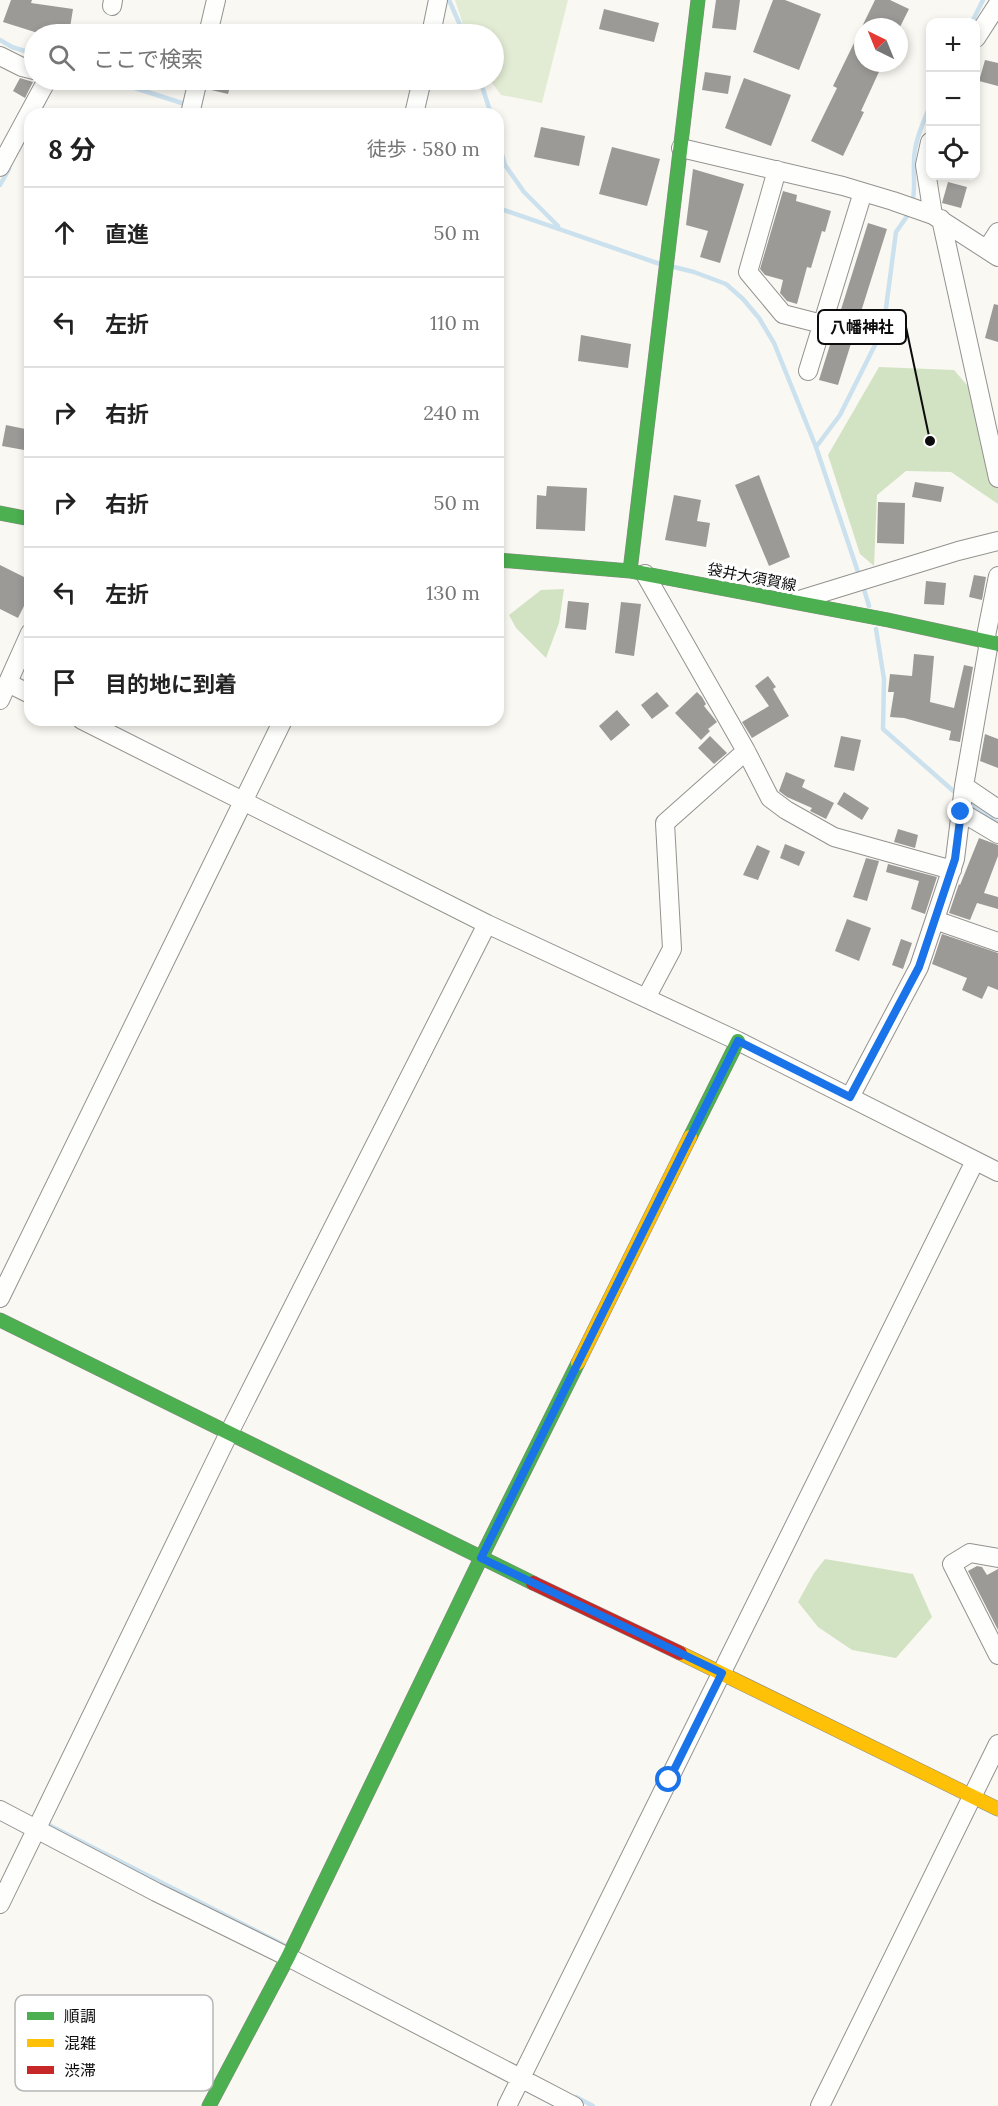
<!DOCTYPE html>
<html lang="ja">
<meta charset="utf-8">
<style>
body{margin:0;font-family:Lora,"Noto Sans JP",serif;background:#f2f2f2;color:#222}
.controls{position:absolute;right:18px;top:18px;display:grid;overflow:hidden;border-radius:12px;box-shadow:0 3px 9px #0003}
.controls button{width:54px;height:54px;display:grid;place-items:center;padding:0;border:0;border-bottom:2px solid #e0e0e0;background:#fff;color:#222;font:30px sans-serif}
.compass{position:absolute;left:854px;top:18px;width:54px;height:54px;border-radius:50%;background:#fff;box-shadow:0 3px 9px #0003;rotate:317deg}
.stop{position:absolute;width:18px;height:18px;margin:-14px;border:4px solid #1a73e8;border-radius:50%;background:#fff}
.stop.end{background:#1a73e8;border-color:#fff;box-shadow:0 2px 6px #0008}
.list{margin:0;padding:0;list-style:none}
h2{display:flex;justify-content:space-between;align-items:center;height:78px;margin:0;padding:0 24px;font-size:26px}
h2 small{font-size:20px;font-weight:400;color:#767676}
.list li{display:grid;grid-template-columns:39px 1fr auto;gap:18px;align-items:center;box-sizing:border-box;height:90px;padding:0 24px;border-top:2px solid #e0e0e0}
.list b{display:block;font-size:22px;white-space:nowrap}
.list em{font-size:20px;font-style:normal;color:#767676}
.icon{flex:none;width:33px;height:33px;fill:none;stroke:currentColor;stroke-width:2;stroke-linecap:round;stroke-linejoin:round}
.map{position:relative;flex:none;width:998px;height:2106px;overflow:hidden}
.search{position:absolute;background:#fff;box-shadow:0 3px 9px #0003;left:24px;top:24px;width:480px;height:66px;display:flex;align-items:center;gap:15px;box-sizing:border-box;padding:0 21px;border-radius:33px;color:#767676;font-size:22px}
.panel{position:absolute;background:#fff;box-shadow:0 3px 9px #0003;left:24px;top:108px;width:480px;height:618px;border-radius:18px}
.map>svg:first-child{display:block}
.green{fill:#e2ecd4}
.forest{fill:#d2e3c3}
.lines{fill:none;stroke-linecap:round;stroke-linejoin:round}
.stream{stroke:#cce1ee;stroke-width:4.5}
.building{fill:#9c9a97}
.street-casing{stroke:#939290;stroke-width:20}
.fast-casing{stroke:#8a8986;stroke-width:15}
.slow-casing{stroke:#8a8986;stroke-width:15}
.jam-casing{stroke:#8a8986;stroke-width:15}
.street{stroke:#fefefd;stroke-width:18}
.fast{stroke:#4caf50;stroke-width:14}
.slow{stroke:#ffc107;stroke-width:14}
.jam{stroke:#c62828;stroke-width:14}
.route{stroke:#1a73e8;stroke-width:8}
.labels{text-anchor:middle;dominant-baseline:central;stroke-width:6;stroke-linejoin:round;paint-order:stroke}
.street-label{font-size:15px;fill:#0c0c0c;stroke:#fff}
.key{fill:#fff;stroke:#b6b6b6;stroke-width:1.5}
.key-label{font-size:16px;fill:#0c0c0c}
.leader{fill:none;stroke:#0c0c0c;stroke-width:2}
.callout-dot{fill:#0c0c0c;stroke:#fff;stroke-width:2}
.callout{fill:#fff;stroke:#0c0c0c;stroke-width:2}
.callout-label{font-size:16px;text-anchor:middle;font-weight:bold;fill:#0c0c0c}
</style>
<div class="map">
<svg width="998" height="2106" viewBox="0 0 998 2106">
<rect width="100%" height="100%" fill="#faf8f2"/>
<path class="green" d="M455,0h113l-26,103 -41,-8 -11,-15h4v-46h-28z"/>
<path class="forest" d="M879,367l75,3 27,31 17,77v26l-47,-32 -45,-1 -29,24 -3,71 -14,-12 -32,-99z
M564,589l-5,34 -13,35 -30,-30 -7,-13 32,-25z
M825,1559l88,15 19,43 -36,41 -44,-8 -34,-23 -20,-25 16,-29z"/>
<g class="lines">
<path class="stream" d="M449,0l15,34
M972,22l11,-22
M0,40l12,7 22,7
M110,80l78,25
M480,80l11,34
M195,108l19,6
M498,140l7,25 19,27 34,34
M0,185l9,-16
M912,204c4,-15 1,-28 2,-43 0,-19 9,-38 16,-55
M498,208l162,56
M674,267l20,5 32,12 17,15 16,19 15,25 42,104 44,131
M816,447l24,-32 35,-70 11,-37 10,-76 14,-20
M863,586l6,20
M876,629l8,50 -1,50 76,67
M967,803l31,20
M43,1822l241,123
M576,2097l17,9"/>
</g>
<path class="building" d="M11,0h21l-1,3 42,6 -4,25h-28l-38,-12z
M716,0h24l-4,30 -24,-2z
M773,0h12l36,14 -22,56 -46,-18z
M875,0h15l19,9 -9,18h-37v36h20l-22,48 3,1 -21,44 -32,-15 26,-53 -4,-2z
M604,9l55,14 -5,19 -55,-13z
M985,60l13,3v23l-19,-5z
M705,72l26,4 -3,18 -26,-4z
M20,78l13,4 -8,16 -12,-7z
M744,78l47,17 -20,51 -46,-18z
M209,80h23l-4,14 -21,-5z
M541,127l44,9 -6,30 -45,-9z
M612,147l48,12 -13,47 -48,-12z
M693,169l51,15 -24,79 -20,-6 8,-26 -22,-6z
M948,182l19,5 -6,21 -19,-5z
M783,191l14,4 -1,6 35,10 -6,21 -3,-1 -11,37 -4,-1 -10,37 -10,-3 -7,-8 3,-13 -18,-5 -5,-6z
M868,223l19,6 -49,156 -19,-5z
M994,304l4,1v37l-13,-4z
M581,335l50,9 -3,24 -50,-7z
M6,425l24,5v21l-28,-5z
M759,475l31,82 -21,9 -34,-81z
M915,482l29,5 -3,15 -29,-5z
M547,486l40,2 -2,43 -49,-2 1,-34 9,1z
M674,495l27,5 -4,21 13,2 -4,24 -41,-7z
M878,502l27,1 -1,41 -27,-1z
M0,565l30,15v14l-12,24 -18,-9z
M974,575l12,2 -4,23 -13,-3z
M926,581l20,2 -2,22 -20,-1z
M568,601l21,2 -3,27 -21,-2z
M621,602l20,2 -7,52 -19,-3z
M914,654l20,2 -4,46 24,6 10,-43 9,2 -13,75 -11,-2 2,-9 -47,-13 -14,-1 4,-25h-6l2,-18 22,2z
M768,676l8,11 -3,2 16,27 -37,22 -10,-16 27,-16 -14,-20z
M657,692l12,14 -17,13 -11,-14z
M697,692l5,5 4,7 -2,2 13,16 -9,7 2,2 -9,9 -26,-27z
M617,710l13,15 -19,16 -12,-15z
M985,734l13,5v29l-18,-7z
M710,736l17,17 -13,11 -16,-16z
M841,736l20,4 -7,31 -20,-4z
M786,772l19,8 -3,7 32,16 -8,16 -16,-8 2,-3 -25,-11 -8,-6z
M844,792l25,16 -7,12 -25,-16z
M898,829l20,6 -3,13 -21,-6z
M979,838l19,7v11l-14,37 14,4v12l-21,-6 -7,17 -21,-7 10,-29 1,1z
M785,844l20,8 -6,14 -19,-8z
M757,845l13,6 -12,29 -15,-5z
M866,858l13,3 -12,40 -14,-4z
M888,864l49,13 -12,37 -14,-5 8,-28 -33,-9z
M847,919l24,9 -12,33 -24,-10z
M942,934l56,19v37l-10,-4 -6,13 -20,-9 5,-12 -35,-14z
M901,939l11,4 -9,26 -11,-4z
M977,1566l5,1 5,8 11,-6v61l-30,-59z"/>
<g class="lines">
<defs>
<path id="street" d="M112,6l1,-6
M208,34l8,-34
M431,34l7,-34
M976,38l22,-34
M0,56l22,11 12,3
M190,114l8,-34
M414,114l8,-34
M930,142l-5,23 8,50
M681,148l162,38 50,15 40,14 65,42
M0,167l47,-87
M777,170l-29,102 35,42 39,10
M941,219l57,259
M987,249l11,-17
M808,371l55,-179
M645,574l101,177 24,47 16,12 48,27 118,33
M799,600l159,-49 40,-10
M985,641l13,-65
M8,683l22,11
M0,700l30,-67
M82,720l405,204 251,117 260,131
M964,786l34,23
M961,812l37,22
M935,920l63,22
M646,998l26,-49 -7,-126 81,-72
M850,1097l69,-130 36,-108 9,-73 25,-144
M0,1298l283,-578
M998,1558l-28,-5 -18,11 46,91
M0,1810l156,82 132,65 286,149
M0,1904l229,-471 258,-509
M507,2106l468,-945
M820,2106l178,-362"/>
<path id="fast" d="M0,513l30,6
M498,560l132,11 258,49 110,24
M630,571l68,-571
M690,1137l48,-96
M0,1320l533,263
M209,2106l79,-149 193,-399 97,-195"/>
<path id="slow" d="M578,1363l112,-226
M680,1653l318,156"/>
<path id="jam" d="M533,1583l147,70"/>
</defs>
<use href="#street" class="street-casing"/>
<use href="#fast" class="fast-casing"/>
<use href="#slow" class="slow-casing"/>
<use href="#jam" class="jam-casing"/>
<use href="#street" class="street"/>
<use href="#fast" class="fast"/>
<use href="#slow" class="slow"/>
<use href="#jam" class="jam"/>
</g>
<g class="lines">
<path class="route" d="M669,1780l53,-107 -241,-115 257,-517 112,56 69,-130 36,-108 6,-47"/>
</g>
<g class="labels">
<g class="street-label">
<text transform="translate(752 577) rotate(11)">袋井大須賀線</text>
</g>
</g>
<rect x="15" y="1995" width="198" height="96" rx="9" class="key"/>
<rect x="27" y="2012" width="27" height="8" fill="#4caf50"/>
<rect x="27" y="2039" width="27" height="8" fill="#ffc107"/>
<rect x="27" y="2066" width="27" height="8" fill="#c62828"/>
<g class="key-label">
<text x="64" y="2022">順調</text>
<text x="64" y="2049">混雑</text>
<text x="64" y="2076">渋滞</text>
</g>
<path class="leader" d="M930 441L906 327"/>
<circle class="callout-dot" cx="930" cy="441" r="6"/>
<rect class="callout" x="818" y="310" width="88" height="34" rx="6"/>
<g class="callout-label">
<text x="862" y="333">八幡神社</text>
</g>
</svg>
<div class="controls">
<button>+</button>
<button>−</button>
<button><svg class="icon" aria-label="locate" viewBox="0 0 24 24"><circle cx="12" cy="12" r="6"/><path d="M12 2v4M12 18v4M2 12h4M18 12h4"/></svg></button>
</div>
<svg class="compass" viewBox="-18 -18 36 36"><path d="M0-13l5 13h-10z" fill="#e53935"/><path d="M0 13l5-13h-10z" fill="#767676"/></svg>
<div class="stop" style="left:669px;top:1780px"></div>
<div class="stop end" style="left:961px;top:812px"></div>
<div class="search"><svg class="icon" aria-label="search" viewBox="0 0 24 24"><circle cx="10" cy="10" r="6"/><path d="M15 15l6 6"/></svg>ここで検索</div>
<section class="panel">
<h2>8 分<small>徒歩 · 580 m</small></h2>
<ul class="list">
<li><svg class="icon" aria-label="ahead" viewBox="0 0 24 24"><path d="M12 20V5M6 11l6-6 6 6"/></svg><div><b>直進</b></div><em>50 m</em></li>
<li><svg class="icon" aria-label="left" viewBox="0 0 24 24"><path d="M17 20v-9H6M10 6l-5 5 5 5"/></svg><div><b>左折</b></div><em>110 m</em></li>
<li><svg class="icon" aria-label="right" viewBox="0 0 24 24"><path d="M7 20v-9h11M14 6l5 5-5 5"/></svg><div><b>右折</b></div><em>240 m</em></li>
<li><svg class="icon" aria-label="right" viewBox="0 0 24 24"><path d="M7 20v-9h11M14 6l5 5-5 5"/></svg><div><b>右折</b></div><em>50 m</em></li>
<li><svg class="icon" aria-label="left" viewBox="0 0 24 24"><path d="M17 20v-9H6M10 6l-5 5 5 5"/></svg><div><b>左折</b></div><em>130 m</em></li>
<li><svg class="icon" aria-label="arrive" viewBox="0 0 24 24"><path d="M6 21V4h12l-3 4 3 4H6"/></svg><div><b>目的地に到着</b></div></li>
</ul>
</section>
</div>
